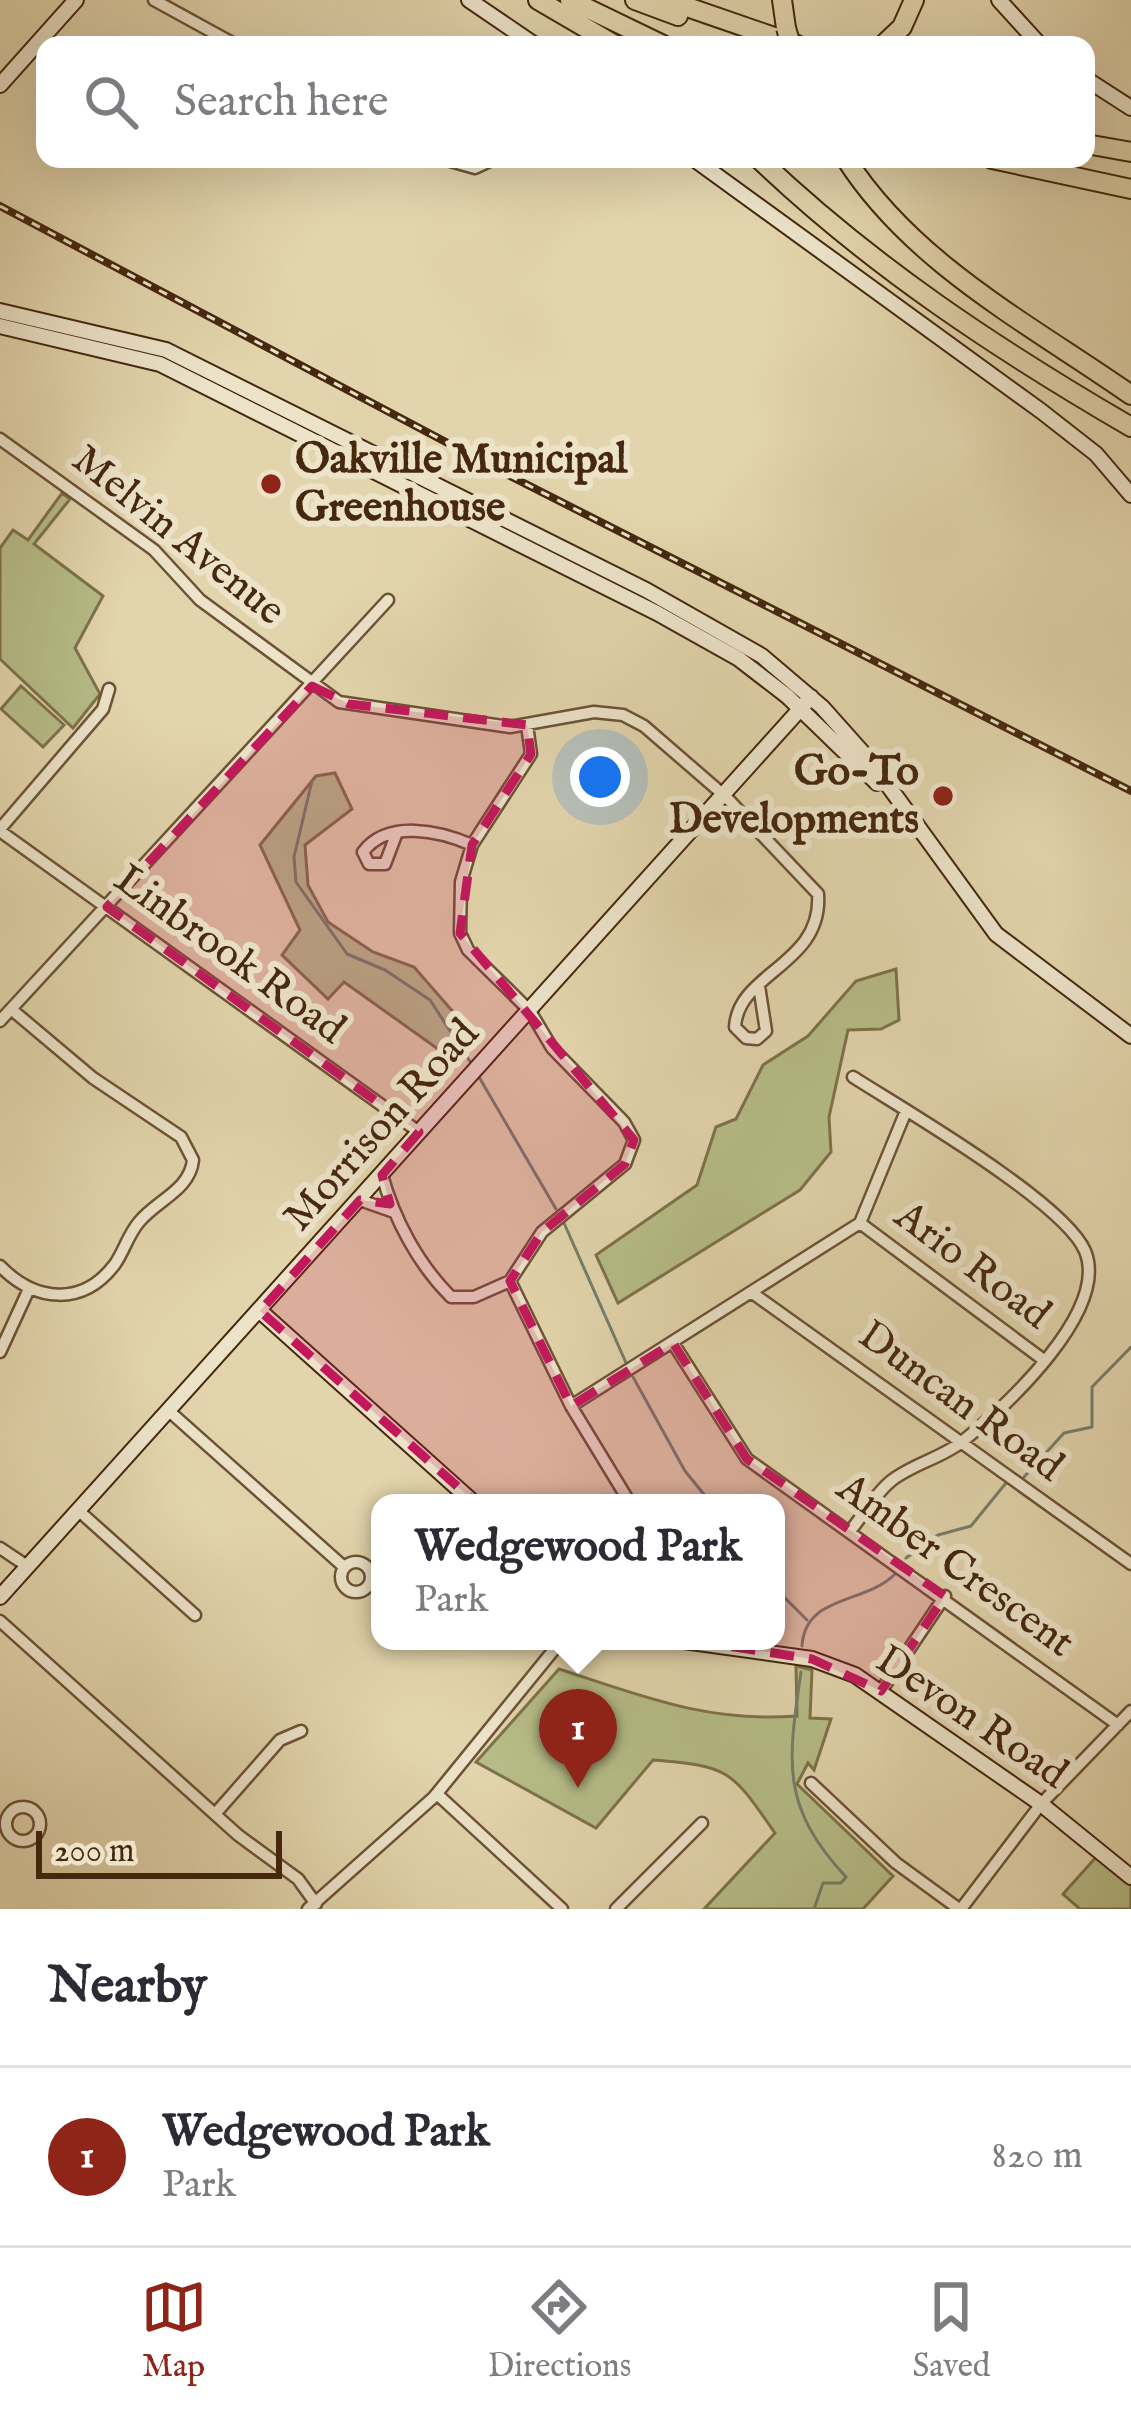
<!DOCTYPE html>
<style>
body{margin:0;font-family:"IM FELL English",serif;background:#f2f2f3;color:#2b2b33}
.scale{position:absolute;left:36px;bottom:30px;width:246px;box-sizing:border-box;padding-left:12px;border:6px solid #46280e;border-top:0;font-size:33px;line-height:42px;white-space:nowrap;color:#46280e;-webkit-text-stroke:9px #ece3c9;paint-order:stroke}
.you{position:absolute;left:600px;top:777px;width:42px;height:42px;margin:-30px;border:9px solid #fff;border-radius:50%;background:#1a73e8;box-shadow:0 0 0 18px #1a73e833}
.badge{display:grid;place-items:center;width:78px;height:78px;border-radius:50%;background:#8f2418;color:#fff;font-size:39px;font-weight:700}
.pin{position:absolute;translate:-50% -99px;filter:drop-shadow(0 3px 6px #0008)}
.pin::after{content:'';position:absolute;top:63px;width:42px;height:36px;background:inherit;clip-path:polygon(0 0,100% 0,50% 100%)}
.popup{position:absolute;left:371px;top:1494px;width:414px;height:156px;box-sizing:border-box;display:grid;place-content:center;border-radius:24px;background:#fff;filter:drop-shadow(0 3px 9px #0005);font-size:39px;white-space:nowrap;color:#7c7c81}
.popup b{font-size:45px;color:#2b2b33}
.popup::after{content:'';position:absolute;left:50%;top:100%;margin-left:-24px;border:24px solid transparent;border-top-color:#fff}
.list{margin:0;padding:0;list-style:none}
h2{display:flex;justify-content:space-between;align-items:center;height:156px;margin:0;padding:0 48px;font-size:51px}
h2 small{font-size:39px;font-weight:400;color:#7c7c81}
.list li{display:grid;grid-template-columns:78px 1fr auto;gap:36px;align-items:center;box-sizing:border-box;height:180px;padding:0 48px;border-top:3px solid #e1e1e2}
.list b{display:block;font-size:45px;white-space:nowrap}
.list p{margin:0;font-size:39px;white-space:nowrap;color:#7c7c81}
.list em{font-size:39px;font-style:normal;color:#7c7c81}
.icon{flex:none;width:66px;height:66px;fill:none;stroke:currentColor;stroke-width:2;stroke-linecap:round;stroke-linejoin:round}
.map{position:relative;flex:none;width:1131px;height:1909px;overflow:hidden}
.search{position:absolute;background:#fff;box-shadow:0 12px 48px #0002;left:36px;right:36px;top:36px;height:132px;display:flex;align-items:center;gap:30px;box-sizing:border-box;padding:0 42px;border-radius:24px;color:#7c7c81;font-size:45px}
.sheet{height:336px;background:#fff}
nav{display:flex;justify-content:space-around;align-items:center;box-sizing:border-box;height:168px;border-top:3px solid #e1e1e2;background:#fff;font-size:33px;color:#7c7c81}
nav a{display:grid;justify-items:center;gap:6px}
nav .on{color:#8f2418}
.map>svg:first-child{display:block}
.green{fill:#b6bc87;stroke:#7e724a;stroke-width:3}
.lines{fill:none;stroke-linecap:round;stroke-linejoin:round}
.stream{stroke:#757e6c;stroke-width:3}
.street-casing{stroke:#6d5336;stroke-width:15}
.secondary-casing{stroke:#46280e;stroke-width:18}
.highway-casing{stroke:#46280e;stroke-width:22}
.street{stroke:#ece3c9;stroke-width:10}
.secondary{stroke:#ece3c9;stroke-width:14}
.highway{stroke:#e2d4ac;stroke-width:18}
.rail-casing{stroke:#46280e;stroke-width:8}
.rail{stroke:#ece3c9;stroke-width:3;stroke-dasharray:9;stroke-linecap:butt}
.highway-bridge-casing{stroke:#46280e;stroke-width:22;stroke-linecap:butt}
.highway-bridge{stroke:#e2d4ac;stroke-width:18}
.marked{fill:#c2185b;fill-opacity:0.2;stroke:#c2185b;stroke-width:9;stroke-dasharray:24 15;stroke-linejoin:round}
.poi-dot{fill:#8f2418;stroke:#ece3c9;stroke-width:4.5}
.labels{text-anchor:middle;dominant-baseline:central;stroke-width:12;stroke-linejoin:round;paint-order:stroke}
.poi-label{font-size:42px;font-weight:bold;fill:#46280e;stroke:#ece3c9;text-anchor:start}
.street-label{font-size:42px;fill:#46280e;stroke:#ece3c9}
</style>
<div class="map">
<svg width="1131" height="1909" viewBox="0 0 1131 1909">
<rect width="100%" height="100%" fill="#e2d4ac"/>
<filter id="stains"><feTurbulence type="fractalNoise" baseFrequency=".00167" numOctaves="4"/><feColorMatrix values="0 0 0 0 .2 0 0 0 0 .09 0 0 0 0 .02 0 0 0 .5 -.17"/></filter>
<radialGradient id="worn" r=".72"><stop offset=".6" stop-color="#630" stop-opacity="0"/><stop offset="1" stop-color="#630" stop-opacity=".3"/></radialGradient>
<path class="green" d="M62,493l8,6 -36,45 69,52 -28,52 25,46 -27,34 -73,-69v-111l13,-18 15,10z
M21,686l43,39 -21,22 -42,-38z
M335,773l17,36 -47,36 3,40 20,37 45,30 41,15 61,70 -23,22 -108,-77 -16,17 -46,-44 18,-25 -40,-85 56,-69z
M896,969l3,51 -18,9 -33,1 -19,87 2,35 -31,38 -182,113 -22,-48 101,-70 19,-58 20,-8 27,-54 45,-29 48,-55z
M796,1666l16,4 -2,48 21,1 -17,51 -6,-7 -11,21 96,92 -30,33h-159l71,-76c-44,-63 -45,-67 -122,-73l-57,68 -120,-66 83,-93c83,27 149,54 238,47z
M1097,1856l34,30v23h-51l-17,-15z"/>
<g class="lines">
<path class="stream" d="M312,781l-18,76 2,25 51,72 38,16 45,30 41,63
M479,1077l77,132
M564,1223l63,142
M633,1377l52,94 26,32
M1024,1477l40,-44 28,-6v-40l39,-40
M906,1558l32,-23 33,-9 35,-43
M776,1589l31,31
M802,1646c3,-52 64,-41 94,-73
M801,1672c-13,90 -21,134 45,205l-5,6h-18l-9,26"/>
<defs>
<path id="street" d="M154,0l82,45
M443,159l32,9 19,-9
M0,439l154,111 46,50 139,102 171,25 84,-15 29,3 21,11 82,71 92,97c5,71 -80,78 -83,133l11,11 11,1 9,-8 -7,-45
M0,829l103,-120 6,-20
M0,831l419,301
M396,835l-11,29h-16l-6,-12c25,-33 77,-21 109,-7
M0,1021l388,-421
M382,1175c12,44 36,89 69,122h23l36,-16 32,-49 83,-68 9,-24 -10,-18 -72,-74 -22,-37 -62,-61 -8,-17 1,-51 11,-37 59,-91 -4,-29
M360,1200l34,12
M860,1223l185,138
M0,1266c34,35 82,42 115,-2 9,-13 13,-29 24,-42 18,-22 51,-32 54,-62l-12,-23 -88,-59 -82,-69
M510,1281l61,125 59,97
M751,1292l380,272
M673,1343l74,116 371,266
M0,1352l28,-61
M571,1406l289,-183 46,-112
M169,1411l175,156
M79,1511l116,104
M851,1530c12,-15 25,-37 40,-49 21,-17 51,-23 72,-40 42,-34 147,-130 122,-190 -21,-49 -182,-142 -232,-174
M0,1548l27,18
M341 1577a15 15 0 1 1 30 0a15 15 0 1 1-30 0Z
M0,1621l238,214 60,44 18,25
M881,1691l64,-95
M811,1783l85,80 63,46
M437,1794l125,115
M6 1824a17 17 0 1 1 34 0a17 17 0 1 1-34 0Z
M215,1814l65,-74 21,-9
M308,1909l126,-112 127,-156
M616,1909l86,-86
M961,1909l80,-105 90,-93"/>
<path id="secondary" d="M469,0l66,45
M999,0l41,45
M1086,79l45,29
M0,85l76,-85
M694,159l347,252 55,43 35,41
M0,311l166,39 480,240 116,66 60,51 49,55 125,172 135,102
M0,326l160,38 497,249 82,46 48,37 90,87
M260,1311l214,192
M0,1597l811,-900
M684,1641l128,18 43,16 186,129 90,73"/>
<path id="highway" d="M538,0l77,45
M570,0l93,45
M635,0l43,16
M667,0l130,45
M782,0l4,28
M883,45l19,-18 12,-27
M1086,144l45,8
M759,159c112,107 238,190 372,268
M846,159c67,105 185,166 285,236
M992,159l139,30"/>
</defs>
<use href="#street" class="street-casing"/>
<use href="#secondary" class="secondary-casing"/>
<use href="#highway" class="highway-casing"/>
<use href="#street" class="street"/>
<use href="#secondary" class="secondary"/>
<use href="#highway" class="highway"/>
<defs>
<path id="rail" d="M0,206l510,270 621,315"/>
</defs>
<use href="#rail" class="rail-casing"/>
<use href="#rail" class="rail"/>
<defs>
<path id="highway-bridge" d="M786,28l5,17"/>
</defs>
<use href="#highway-bridge" class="highway-bridge-casing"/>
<use href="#highway-bridge" class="highway-bridge"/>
</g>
<path class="marked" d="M312,686l37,18 178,21 4,29 -59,91 -12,88 174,207 -9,24 -83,68 -32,49 61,125 102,-63 74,116 198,137 -64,95 -69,-32 -155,-24 -65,-29 -332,-295 100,-111 30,4 -8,-29 37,-43 -312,-225z"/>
<g class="poi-dot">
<circle cx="271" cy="484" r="12"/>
<circle cx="943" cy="796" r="12"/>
</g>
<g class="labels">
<g class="poi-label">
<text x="295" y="460">Oakville Municipal<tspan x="295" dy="48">Greenhouse</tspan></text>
<text x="919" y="772" text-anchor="end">Go-To<tspan x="919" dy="48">Developments</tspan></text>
</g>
<g class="street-label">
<text transform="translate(178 536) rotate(39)">Melvin Avenue</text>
<text transform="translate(229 955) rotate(36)">Linbrook Road</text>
<text transform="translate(382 1126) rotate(-48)">Morrison Road</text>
<text transform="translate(972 1266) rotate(37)">Ario Road</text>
<text transform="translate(960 1402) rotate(36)">Duncan Road</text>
<text transform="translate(955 1566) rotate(36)">Amber Crescent</text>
<text transform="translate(971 1718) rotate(34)">Devon Road</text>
</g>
</g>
<rect width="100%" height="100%" filter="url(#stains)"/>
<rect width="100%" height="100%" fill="url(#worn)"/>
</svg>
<div class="scale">200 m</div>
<div class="you"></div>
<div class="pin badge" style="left:578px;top:1788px">1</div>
<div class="popup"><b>Wedgewood Park</b>Park</div>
<div class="search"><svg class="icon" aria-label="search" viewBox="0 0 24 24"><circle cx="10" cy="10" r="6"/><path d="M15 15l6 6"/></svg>Search here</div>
</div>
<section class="sheet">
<h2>Nearby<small></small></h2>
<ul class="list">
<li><span class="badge">1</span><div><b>Wedgewood Park</b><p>Park</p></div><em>820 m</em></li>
</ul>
</section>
<nav>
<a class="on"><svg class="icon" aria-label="map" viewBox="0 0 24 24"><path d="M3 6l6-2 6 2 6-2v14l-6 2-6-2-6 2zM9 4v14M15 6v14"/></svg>Map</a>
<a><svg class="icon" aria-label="directions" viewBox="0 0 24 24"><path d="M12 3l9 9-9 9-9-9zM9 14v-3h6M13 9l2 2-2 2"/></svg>Directions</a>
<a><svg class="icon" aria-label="saved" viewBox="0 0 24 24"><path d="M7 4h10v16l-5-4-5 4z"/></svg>Saved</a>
</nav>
